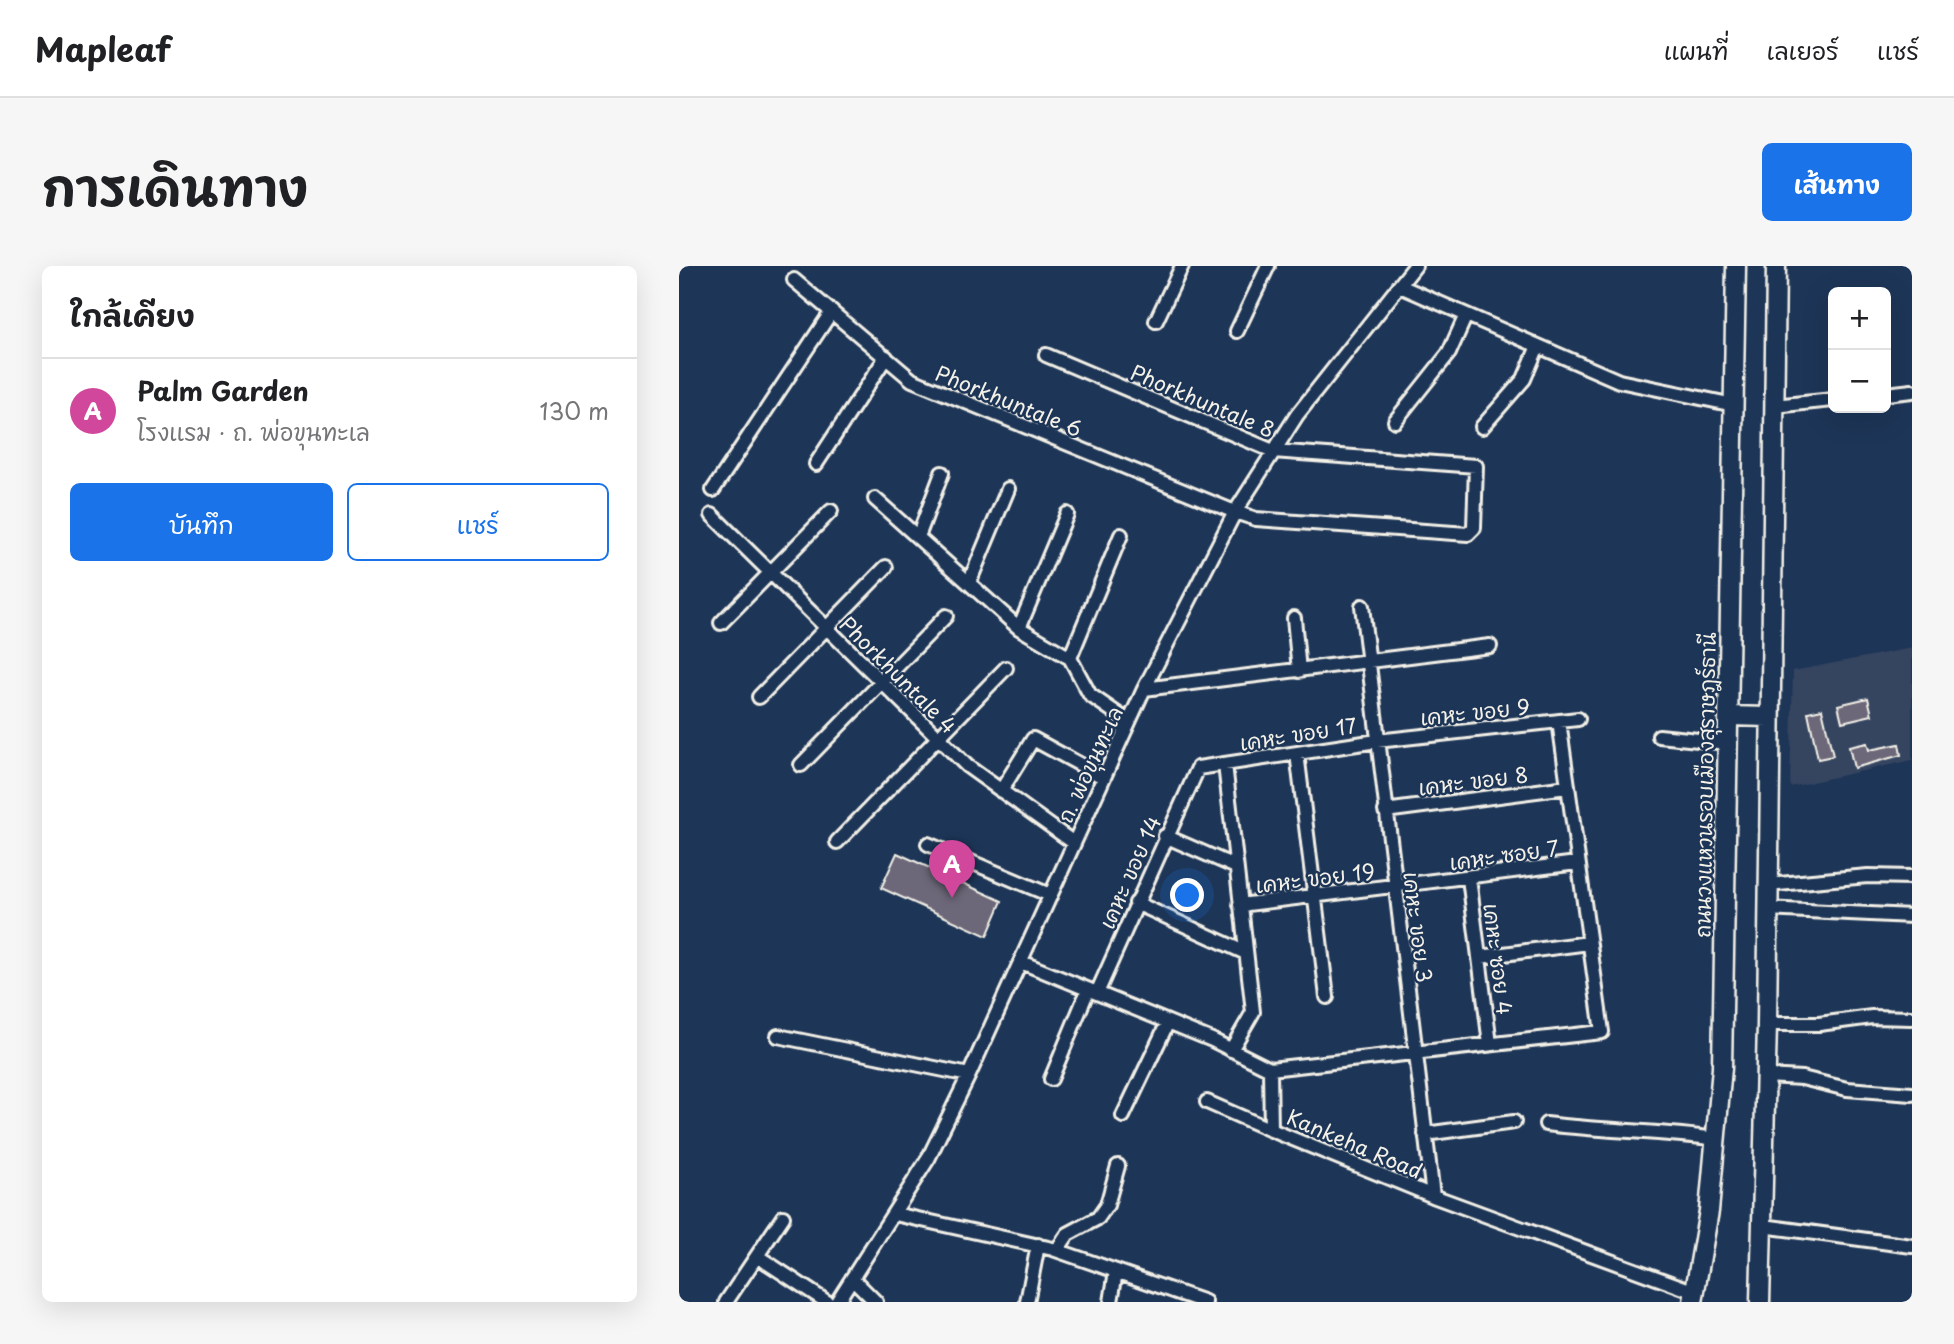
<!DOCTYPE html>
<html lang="th">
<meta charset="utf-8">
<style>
body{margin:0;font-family:"Playpen Sans","Playpen Sans Thai",sans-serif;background:#f6f6f6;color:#202124}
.controls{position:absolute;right:21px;top:21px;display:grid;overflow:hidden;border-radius:10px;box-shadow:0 7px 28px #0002}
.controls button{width:63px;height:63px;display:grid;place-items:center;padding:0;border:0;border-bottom:2px solid #e0e0e0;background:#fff;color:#202124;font:35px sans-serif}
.you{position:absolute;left:509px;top:630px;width:24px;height:24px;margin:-18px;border:5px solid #fff;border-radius:50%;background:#1a73e8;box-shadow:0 0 0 10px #1a73e833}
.badge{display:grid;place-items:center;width:46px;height:46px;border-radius:50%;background:#1a73e8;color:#fff;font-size:23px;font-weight:700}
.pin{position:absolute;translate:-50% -58px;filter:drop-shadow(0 2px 4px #0008)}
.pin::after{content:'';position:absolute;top:37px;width:24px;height:21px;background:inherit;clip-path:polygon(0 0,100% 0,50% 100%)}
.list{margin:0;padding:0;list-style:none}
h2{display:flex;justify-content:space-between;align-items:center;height:91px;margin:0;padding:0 28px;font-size:30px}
h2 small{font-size:23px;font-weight:400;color:#757577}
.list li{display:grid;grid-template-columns:46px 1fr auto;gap:21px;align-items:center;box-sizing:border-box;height:105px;padding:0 28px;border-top:2px solid #e0e0e0}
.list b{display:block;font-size:26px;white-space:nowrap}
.list p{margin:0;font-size:23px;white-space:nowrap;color:#757577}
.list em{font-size:23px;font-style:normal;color:#757577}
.actions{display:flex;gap:14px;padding:21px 28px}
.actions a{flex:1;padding:16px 0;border:2px solid #1a73e8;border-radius:10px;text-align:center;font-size:24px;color:#1a73e8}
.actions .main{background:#1a73e8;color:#fff}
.map{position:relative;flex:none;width:1233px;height:1036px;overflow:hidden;border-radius:10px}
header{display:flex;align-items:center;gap:42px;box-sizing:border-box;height:98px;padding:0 35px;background:#fff;border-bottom:2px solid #e0e0e0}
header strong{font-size:33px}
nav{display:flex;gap:38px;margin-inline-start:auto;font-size:24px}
.intro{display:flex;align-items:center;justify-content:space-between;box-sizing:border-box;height:168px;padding:0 42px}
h1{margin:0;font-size:49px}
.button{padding:18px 32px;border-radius:10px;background:#1a73e8;color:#fff;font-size:24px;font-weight:700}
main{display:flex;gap:42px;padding:0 42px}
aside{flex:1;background:#fff;border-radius:10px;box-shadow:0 7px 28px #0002}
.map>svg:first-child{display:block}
.built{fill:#354461}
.building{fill:#6c6779;stroke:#f4f1e8;stroke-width:2}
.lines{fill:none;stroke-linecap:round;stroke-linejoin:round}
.minor-casing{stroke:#f4f1e8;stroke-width:18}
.highway-casing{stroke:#f4f1e8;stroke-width:23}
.minor{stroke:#1d3557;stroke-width:12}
.highway{stroke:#1d3557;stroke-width:18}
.labels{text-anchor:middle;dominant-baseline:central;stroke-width:5;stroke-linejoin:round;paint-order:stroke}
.street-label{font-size:21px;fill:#f4f1e8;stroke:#1d3557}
</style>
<header>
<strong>Mapleaf</strong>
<nav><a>แผนที่</a><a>เลเยอร์</a><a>แชร์</a></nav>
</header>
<div class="intro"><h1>การเดินทาง</h1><a class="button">เส้นทาง</a></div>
<main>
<aside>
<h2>ใกล้เคียง<small></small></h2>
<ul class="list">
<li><span class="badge" style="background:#d1479c">A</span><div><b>Palm Garden</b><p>โรงแรม · ถ. พ่อขุนทะเล</p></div><em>130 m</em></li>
</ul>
<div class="actions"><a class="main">บันทึก</a><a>แชร์</a></div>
</aside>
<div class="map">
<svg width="1233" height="1036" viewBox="0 0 1233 1036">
<rect width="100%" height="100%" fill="#1d3557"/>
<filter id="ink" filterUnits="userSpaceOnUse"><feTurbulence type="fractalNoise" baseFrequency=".0143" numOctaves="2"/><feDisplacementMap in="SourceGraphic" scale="14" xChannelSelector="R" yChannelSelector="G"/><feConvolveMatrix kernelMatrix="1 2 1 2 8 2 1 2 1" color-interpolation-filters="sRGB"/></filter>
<g filter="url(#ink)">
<path class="built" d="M1233,382v112l-122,27 3,-116z"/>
<path class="building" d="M1189,432l4,17 -30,7 -4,-17z
M1143,443l11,47 -15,3 -10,-47z
M1188,477l2,7 30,-6 2,11 -47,13 -5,-21z
M218,587l105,48 -15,35 -106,-48z"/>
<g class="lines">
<defs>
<path id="minor" d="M115,14l118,100 323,132 21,7 212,15 6,-6 2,-62 -203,-15 -227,-96
M721,20l219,95 115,24
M477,55l26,-55
M558,65l31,-65
M1207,128l26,-3
M1095,140l59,-6
M716,155l54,-68 17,-38
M803,161l42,-48 14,-33
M137,198l70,-107
M34,224l119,-179
M196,233l144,129 51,30 20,37 39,27
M33,249l255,251 107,77
M239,271l24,-64
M290,317l39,-94
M683,340l71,590
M615,352l5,53
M42,357l110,-112
M340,362l48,-114
M391,392l51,-123
M465,423l346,-43
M80,431l127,-130
M980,470l69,7
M618,487l30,244
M546,498l28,248 -22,38
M122,499l145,-149
M322,525l32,-52 70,38
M706,545l182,-24
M486,570l71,31
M158,576l169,-174
M249,578l122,51
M790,612l21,166
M1088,619l101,-9 44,1
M457,637l110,50
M561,639l337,-42
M1088,643l145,7
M801,691l109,-14
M342,696l191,78 58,29 332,-37 -43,-311
M418,727l101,-225 179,-27 201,-22
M1088,758h52l53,-7 40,1
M99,770l191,39
M591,803l1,61 162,66 262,96
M1087,810l36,2 45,11 65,5
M372,813l37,-89
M528,836l64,28
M444,850l45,-94
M867,858c57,7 114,7 171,15
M746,868l89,-12
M216,948l158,35 152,53
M1084,960l149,20
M378,984l11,-16 30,-16 9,-13 11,-39
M78,990l70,46
M173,1012l24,24
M47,1036l57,-85
M158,1036l91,-143 41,-84 175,-386 91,-177 62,-97 118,-149
M348,1036l11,-57
M432,1036l5,-31"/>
<path id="highway" d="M1049,450l41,1
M1014,1036l16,-91 13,-143 14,-802
M1081,1036l7,-278 9,-758"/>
</defs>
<use href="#minor" class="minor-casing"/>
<use href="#highway" class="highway-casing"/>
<use href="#minor" class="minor"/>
<use href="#highway" class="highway"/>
</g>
</g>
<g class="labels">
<g class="street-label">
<text transform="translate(330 134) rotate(22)">Phorkhuntale 6</text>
<text transform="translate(524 134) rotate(23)">Phorkhuntale 8</text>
<text transform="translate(220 408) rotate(45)">Phorkhuntale 4</text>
<text transform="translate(796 445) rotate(-6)">เคหะ ขอย 9</text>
<text transform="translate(619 467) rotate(-9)">เคหะ ขอย 17</text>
<text transform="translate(410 498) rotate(-65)">ถ. พ่อขุนทะเล</text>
<text transform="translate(794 514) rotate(-7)">เคหะ ขอย 8</text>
<text transform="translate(1025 519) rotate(-89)">ถนนวงแหวนรอบเมืองสุราษฎร์ธานี</text>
<text transform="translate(825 588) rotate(-8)">เคหะ ซอย 7</text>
<text transform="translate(450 606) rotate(-66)">เคหะ ขอย 14</text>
<text transform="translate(636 611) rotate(-7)">เคหะ ขอย 19</text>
<text transform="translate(740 661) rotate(83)">เคหะ ขอย 3</text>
<text transform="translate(820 693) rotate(83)">เคหะ ซอย 4</text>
<text transform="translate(676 877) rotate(23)">Kankeha Road</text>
</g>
</g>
</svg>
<div class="controls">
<button>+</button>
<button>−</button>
</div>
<div class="you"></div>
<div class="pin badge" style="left:273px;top:632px;background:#d1479c">A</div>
</div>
</main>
